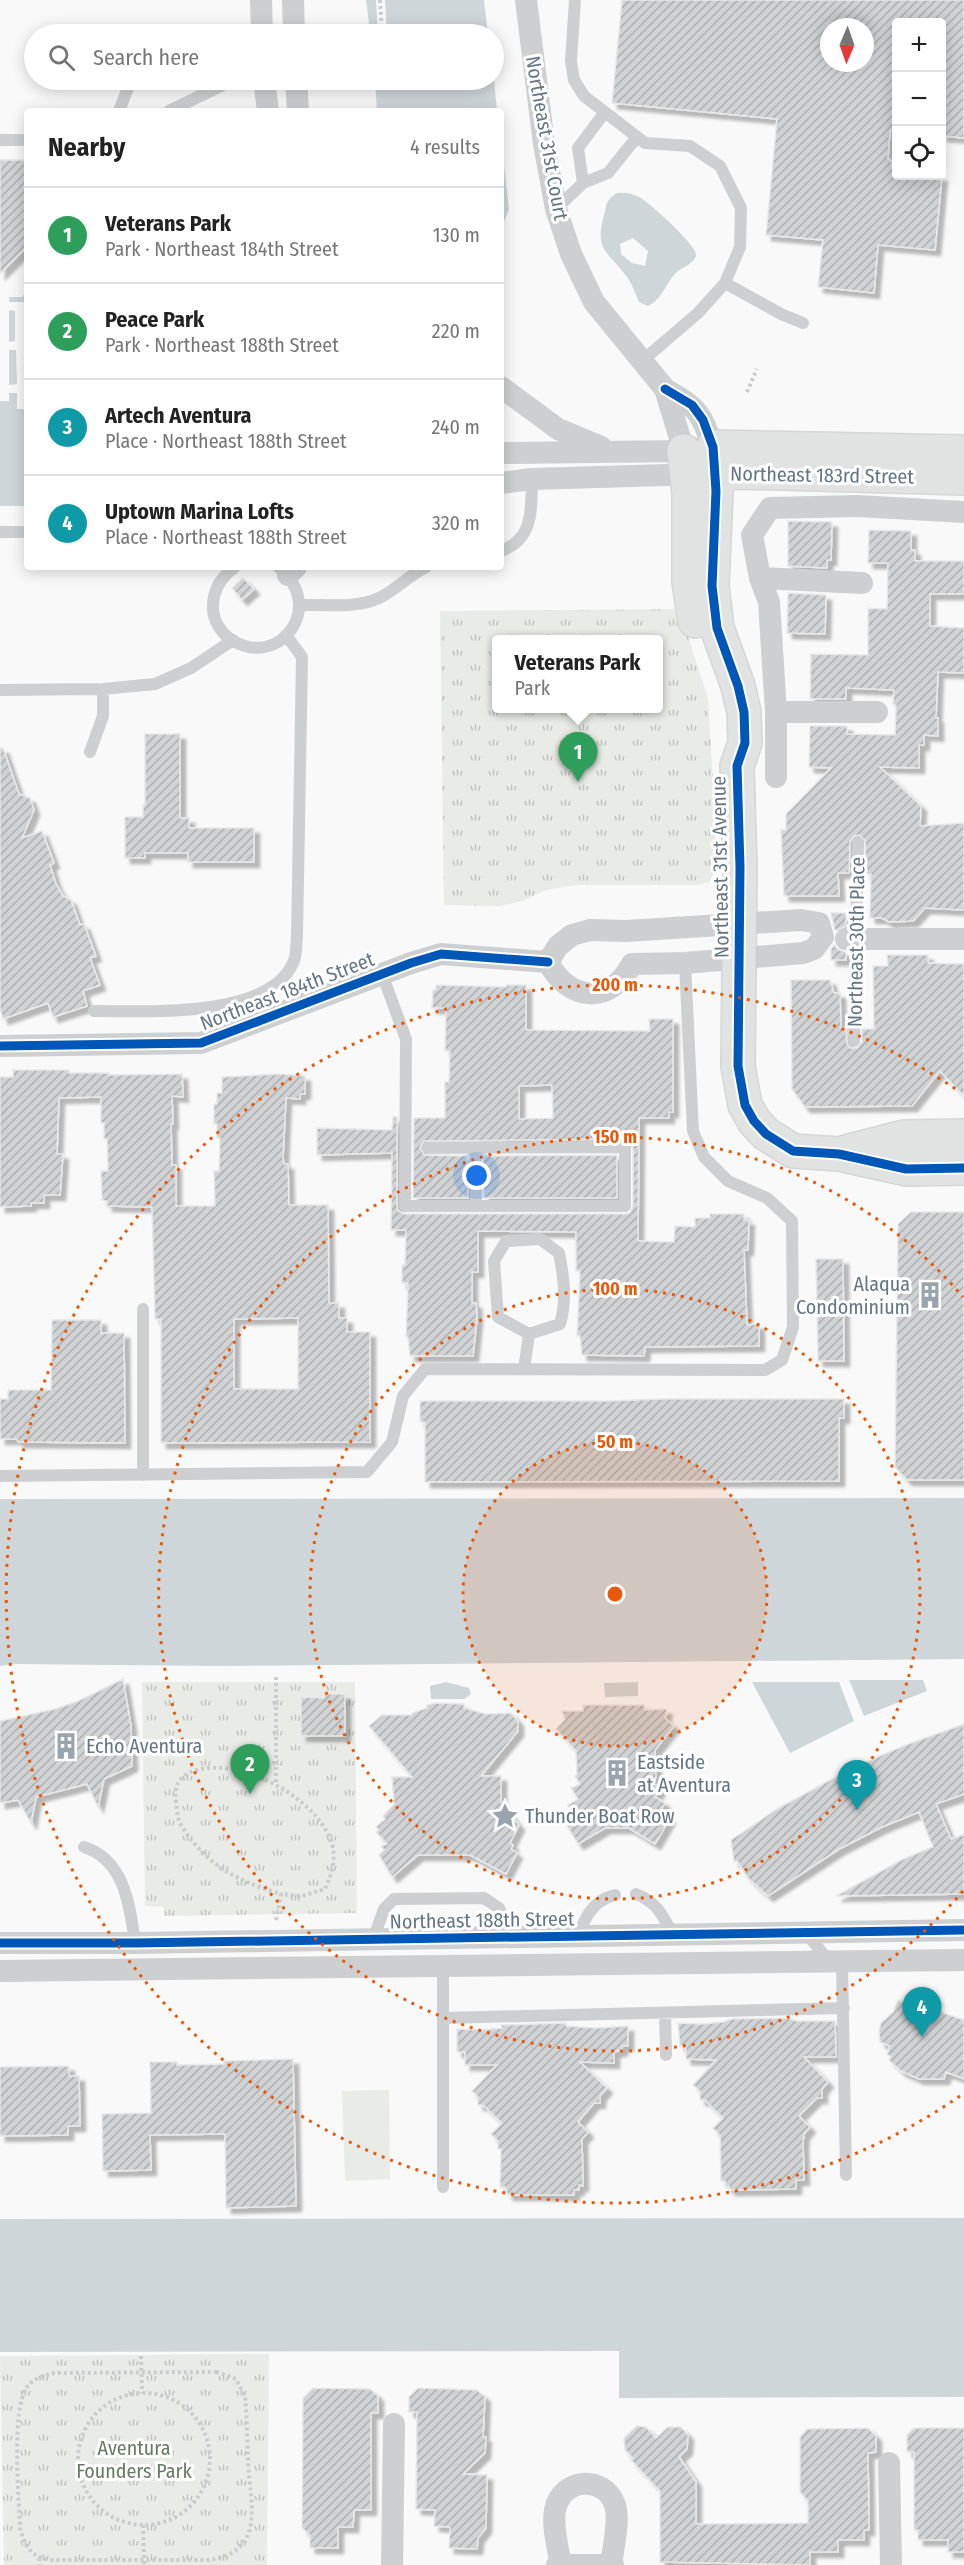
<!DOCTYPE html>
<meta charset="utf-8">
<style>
body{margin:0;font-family:"Fira Sans Condensed",sans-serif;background:#f6f6f6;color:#222}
.controls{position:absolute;right:18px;top:18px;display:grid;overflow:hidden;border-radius:6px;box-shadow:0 3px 15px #0003}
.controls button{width:54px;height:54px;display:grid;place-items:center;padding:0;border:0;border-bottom:2px solid #e0e0e0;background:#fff;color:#222;font:30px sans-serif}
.compass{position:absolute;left:820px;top:18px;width:54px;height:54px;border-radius:50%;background:#fff;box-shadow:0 3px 15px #0003;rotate:182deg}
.you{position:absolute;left:477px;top:1176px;width:21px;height:21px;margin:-15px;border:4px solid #fff;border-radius:50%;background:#1a73e8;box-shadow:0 0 0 9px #1a73e833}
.badge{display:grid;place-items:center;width:39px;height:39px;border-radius:50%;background:#b45309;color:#fff;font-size:20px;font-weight:700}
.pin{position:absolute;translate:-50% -50px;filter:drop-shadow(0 2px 3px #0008)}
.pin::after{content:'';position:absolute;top:32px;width:21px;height:18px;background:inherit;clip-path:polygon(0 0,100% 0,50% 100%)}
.popup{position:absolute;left:492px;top:635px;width:171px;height:78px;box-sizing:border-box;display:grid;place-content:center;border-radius:6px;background:#fff;filter:drop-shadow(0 2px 4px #0005);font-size:20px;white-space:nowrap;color:#767676}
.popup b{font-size:22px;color:#222}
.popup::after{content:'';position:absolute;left:50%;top:100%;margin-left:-12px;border:12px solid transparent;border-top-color:#fff}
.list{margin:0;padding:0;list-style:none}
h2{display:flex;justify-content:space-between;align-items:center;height:78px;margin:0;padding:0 24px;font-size:26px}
h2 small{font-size:20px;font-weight:400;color:#767676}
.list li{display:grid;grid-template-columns:39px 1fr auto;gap:18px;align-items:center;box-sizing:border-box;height:96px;padding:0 24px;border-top:2px solid #e0e0e0}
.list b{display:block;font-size:22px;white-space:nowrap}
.list p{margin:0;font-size:20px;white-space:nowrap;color:#767676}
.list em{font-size:20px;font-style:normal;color:#767676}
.icon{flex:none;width:33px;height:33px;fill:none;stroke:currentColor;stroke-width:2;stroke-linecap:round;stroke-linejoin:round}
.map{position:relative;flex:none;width:964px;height:2565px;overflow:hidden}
.search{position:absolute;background:#fff;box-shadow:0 3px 15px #0003;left:24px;top:24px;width:480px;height:66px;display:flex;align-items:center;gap:15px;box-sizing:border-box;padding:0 21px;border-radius:33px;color:#767676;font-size:22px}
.panel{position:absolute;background:#fff;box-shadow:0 3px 15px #0003;left:24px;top:108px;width:480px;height:462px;border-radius:6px}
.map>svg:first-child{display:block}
.grass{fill:url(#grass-tufts);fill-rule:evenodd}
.garden{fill:#e8ebe6}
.water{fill:#ced6d9;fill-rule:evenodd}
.pier{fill:#f9f9f9}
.building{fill:url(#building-hatch);stroke:#e8e8e8;stroke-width:1.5;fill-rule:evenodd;filter:url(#shadow)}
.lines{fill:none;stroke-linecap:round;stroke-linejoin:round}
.secondary-casing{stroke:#d5d6d7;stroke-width:36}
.path{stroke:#cbcccd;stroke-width:4;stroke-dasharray:3 3;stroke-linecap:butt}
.lane{stroke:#cecfd0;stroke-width:12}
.street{stroke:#cecfd0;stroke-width:22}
.secondary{stroke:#e1e2e2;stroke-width:33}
.cycleway-casing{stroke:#fff;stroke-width:13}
.cycleway{stroke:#0057b8;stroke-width:9}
.ring{fill:none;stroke:#e8590c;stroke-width:3;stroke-dasharray:3 6}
.labels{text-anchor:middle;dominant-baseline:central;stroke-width:6;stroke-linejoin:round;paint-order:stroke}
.street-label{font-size:20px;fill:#657683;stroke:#fff}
.poi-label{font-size:20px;fill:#657683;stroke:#fff;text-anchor:start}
.park-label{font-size:20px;fill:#687a64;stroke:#fff}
.centre{fill:#e8590c;stroke:#fff;stroke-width:3}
.ring-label{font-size:18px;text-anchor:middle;font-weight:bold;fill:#e8590c;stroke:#fff;stroke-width:6;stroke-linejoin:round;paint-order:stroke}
</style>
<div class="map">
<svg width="964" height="2565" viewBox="0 0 964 2565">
<defs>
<pattern id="grass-tufts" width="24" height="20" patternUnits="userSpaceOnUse" patternTransform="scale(1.5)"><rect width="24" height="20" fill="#e8ebe6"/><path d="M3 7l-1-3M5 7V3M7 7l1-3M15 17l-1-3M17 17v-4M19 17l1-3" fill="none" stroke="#c0c3c0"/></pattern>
<pattern id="building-hatch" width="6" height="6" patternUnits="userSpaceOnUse" patternTransform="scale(1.5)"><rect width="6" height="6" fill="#d0d2d3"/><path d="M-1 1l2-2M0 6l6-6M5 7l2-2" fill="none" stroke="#acafb1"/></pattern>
<filter id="shadow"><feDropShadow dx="5.5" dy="5.5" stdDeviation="1.5" flood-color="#0004"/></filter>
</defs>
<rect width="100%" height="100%" fill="#f9f9f9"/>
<path class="grass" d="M679,609l29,89 10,169 -9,15 -11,3h-123l-29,5 -23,11 -24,5 -55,-1 -4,-294zM497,640h162v68h-162z
M142,1682h213l2,231 -193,3v-9l-19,-1z
M269,2354l-2,211h-263l-4,-209z"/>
<path class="garden" d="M389,2090l1,89 -45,2 -3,-90z"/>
<path class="water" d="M366,0h118l4,34h-132l13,-11z
M494,79l3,32h-120l-2,-31z
M501,140l8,69 -8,21z
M617,193c8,-1 15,0 22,4 10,5 60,50 57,59 -2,8 -16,12 -21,18 -10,11 -13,25 -27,32l-9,-4c-4,-9 -7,-18 -12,-25 -22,-29 -33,-26 -22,-66 2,-10 3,-12 12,-18zM633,238l15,13 -3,15 -13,-3 -11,-9 -1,-10z
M27,291v215h-27v-105h9v-104h13z
M964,1498v161l-747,7 -202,-2 -15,2v-167z
M849,1680h74l4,11 -63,25z
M446,1682l23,6 2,6 -7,5h-33l-1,-13z
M638,1682v14l-33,1 -1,-14z
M752,1682h87l15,39 -64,32z
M964,2218v179l-345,1v-47l-619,1v-133z"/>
<path class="pier" d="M376,0h9l2,34h-9z
M8,302h19v6h-3v35h3v5l-3,1v37l3,1v6h-3v16h-7v-16h-8v-8l8,-1 -1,-34h-8v-8l7,-1v-30l-6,-1z"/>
<path class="building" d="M622,0h342v138l-22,-2v-114h-45v109h-7l-2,27 9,9v9h45l-7,74 -57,-5 -4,48 -56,-6 5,-47 -57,-5 11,-116 -165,-16zM829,27h36v36h-36z
M0,160h27v87l-27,27z
M788,521l44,1 -1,38h-4v8l-39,-2z
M869,530l42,1v19h4v11h49v33h-34v32l34,2v45l-26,-1 -2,46h2v18l-14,-1v10h-5v23l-39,-1 41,39 -1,20 44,-3v87l-39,-2 -12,13 -24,1 -7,-4h-12l1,-44h-5l-1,-34 -6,-5 -5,1 -4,6 -1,31h-11l1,23h-55l-3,-66h5v-16l45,-46 -22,-1 1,-41h37v8l48,1 1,-30h-3l1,-15 -48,-2v11h-36l1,-45 57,1v-47l19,1 1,-46h-20z
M243,578l11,11 -12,11 -10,-12z
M788,593l38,2 -1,39 -38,-1z
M145,734h35v84h9v10h65v34h-66v-9h-43v5h-20v-41h18v-12h2z
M0,748h3l16,46 11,4 4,12 -12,28 20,-7 12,32 -4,2 6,19 7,12 8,4 9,25 4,-1 12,32 -6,2 10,27 -17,6 4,15 -34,11 -5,-14 -45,16 -3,-10z
M831,913h15v13l-11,5z
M834,945l5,5 7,2v8h-15v-11z
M887,955h41v8l36,1v132l-24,-25 -28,35 -107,1 -13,-18 -1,-109h39l4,13h6l1,35h5l1,16 3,4h7l5,-6v-13h12l-1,-63h15z
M436,985l70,2 1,-2h19v45l124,1 -1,-12h24v93h-4v6h-30l-1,123 36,1 1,-16 20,1v-9h15v-4h34v6h5l-1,30h-4l3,75 12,-1v22l-114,1 -1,9 -62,-1 -2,-19h-3l3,-65h-4v-39l-98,-1v41h-6v31h4l1,15 -4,38h-63l-2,-19h-2l2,-54h-6v-18h3l1,-35h-15l1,-77 -75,2v-27l75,2 1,-13h4v89l1,5 6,3h221l5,-1 3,-7v-59l-1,-5 -7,-3 -201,2 -4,6 4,8 43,1 1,42h-55l1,-80h31v-36h4l1,-31h-5l1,-43h-14l1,-18h3zM552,1085l1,33 -34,1v-33z
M13,1070h56v3h40v2l73,-1 1,23 -11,-1 1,28h-2l1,41h4v41h39l-1,-35h5l1,-33h-3v-14h-3v-20h3v-11h5v-16l57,-3 26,2v18h-5v5l-14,-1 -3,60 1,6h4l1,41h39l1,98h10v15h8v14h23v110l-209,1v-124h-6l-3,-112 -45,-1v-5l-5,-1 -1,-29h7l-1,-32h-3v-16h-3v-26l-42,1 -2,56h6l-3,41h-16v8h-13v3l-31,1v-130h13zM298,1318v71h-64v-70z
M617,1155v43h-133l-1,-42z
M911,1212h53v268h-57l-12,-13 3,-243z
M816,1259h27l1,102h-26z
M52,1320h49v13h23l1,110 -107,-1 -1,-3h-17v-40h8v-9h43z
M664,1399h180v19h-5v63l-414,1v-60h-5v-21h187z
M123,1679l8,47 1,40 -28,13 -6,28 -11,-23 -51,13 -5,26 -13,-23 -18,3v-82l55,-12 23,-8z
M324,1694h21v42h-44v-39l23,1z
M436,1703l28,1v4l22,6 25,-1 7,8v10l-37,45h20v26l18,23 -9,18 3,2 -2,4 6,4 -11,21 -36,-19h-52l-26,22 -13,-22 5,-5 -3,-4 6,-2 -11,-12 3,-2 -3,-3 9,-8 -2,-3 11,-12 -2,-27h20l-43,-51 13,-11h30v-2l15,-5v-3z
M583,1705h61l1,5 22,-1 -2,9 9,8 -19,24 1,27 -3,6 7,6 -5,8 10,6 -5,8 10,7 -15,26 -26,-16h-24l-27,16 -15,-25 10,-6 -5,-8 10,-6 -7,-11 9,-4 -5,-8 2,-2 -1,-23 -20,-22 9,-10 -3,-8h21z
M964,1724v70l-28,10 15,35 13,-5v60l-128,2 67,-37 30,-12 -14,-35 -37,15 -43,22 -71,47 -20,-18 -11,-17 -3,1 -3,-22 46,-31 75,-41 51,-22z
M898,2000l10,4 1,-3 55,19v59l-18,-7 -2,7h-25l-18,-8 -12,-11 2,-3 -4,-3 3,-8 -10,-4 -1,-11 2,-8 12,-11z
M788,2018l8,3h39l1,36h-32l24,25 -6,7v9h-5l-18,18 11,11 -6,7 -1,8 1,38h-8v9l-66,1 -1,-4 -3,1 -1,-6h-4l-1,-46 -7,-7 10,-10 -18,-18h-5v-9l-7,-6 23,-25 -30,-1v-13h-6l-2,-23 24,1 22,-2 7,-3z
M566,2023v3l30,2 32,-2v20h-6v4l-8,2v11l-34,-1 27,26 -7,8v7h-6l-16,19 10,10 -6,7 1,47 -4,-1v5h-5v5h-66l-3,-8h-5l1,-38h-3v-8l-7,-7 11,-11 -19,-18h-5v-8l-6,-6 25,-26h-32v-13h-8v-23l24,1 21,-2 -1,-3h4z
M293,2059l3,147 -70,2 -1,-74 -75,1 1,35 -48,1 -1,-57 49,-1 -1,-51h27v3l47,-1v-3z
M69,2066v10h10l1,50h-12v9l-68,1v-69z
M313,2388l57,1 8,7v17h-7v97h-17l-1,17h-15v21h-28v-13l-8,-7 1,-130z
M418,2388l59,2 8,7 -2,40h3l-1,16 -22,21 24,1 -1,53 -8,10 -1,11 -28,-1 1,-21 -16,-1 1,-16 -19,-1 1,-97h-8v-15z
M637,2426l9,1 10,11 12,-11h13l7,8 -1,14 -8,8 17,25v42l112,-1v-22l-8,-9v-55l7,-8 61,-1 8,8v16l-8,1 1,77h-5v10h-26v12h-28v13l-150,-3v-71l-29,-31 2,-2 -8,-8 -1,-12z
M914,2428h50v124h-16v-12h-30v-10h-4v-78h-7v-17z"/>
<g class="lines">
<defs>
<path id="secondary" d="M684,451l5,42v89l6,39
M964,452l-251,-5 3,44 -4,95 5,42 21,58 6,26 1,31 -8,23 3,102 -2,198 7,39 9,16 12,13 27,17 46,3 67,15 58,-1
M716,474l23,-2 225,6
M846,1152l58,-15 60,-1"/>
</defs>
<use href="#secondary" class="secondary-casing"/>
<path class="path" d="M380,0l2,34
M747,392l10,-23
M276,1677v108
M276,1920l5,-26c-44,-13 -73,-28 -99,-67 -5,-8 -5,-17 -6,-26 -2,-14 2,-23 15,-29 45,-18 124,24 140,69 6,16 1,33 -6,48l-23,7 -21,-2
M141,2356l1,37
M216,2372l20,7 9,17c2,21 2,43 3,65 2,43 19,91 -40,99h-157c-20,-3 -26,-13 -31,-32 -1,-29 -9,-120 7,-141 7,-9 17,-12 28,-14z
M78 2459a66 66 0 1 1 132 0a66 66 0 1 1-132 0Z
M143,2525l1,40
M39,2558l1,7"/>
<path class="lane" d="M575,0l-4,61 3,19 10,16 61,47 45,3 30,20 21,42 -1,39 -15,36 -27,30 -56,48
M119,111l12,-31
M169,111l64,-31
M0,140h27
M583,183l-5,-35 27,-36
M556,209l27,-26 25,-10 29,-36
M725,283l56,31 22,9
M0,532h27
M501,551c33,-12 30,-41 31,-72
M235,567c-14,10 -23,24 -22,43 1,12 9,24 19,30 47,30 96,-34 46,-73
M299,605c25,-1 57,4 80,-7 17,-8 30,-23 47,-31
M0,690l103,-1 52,-5 36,-16 42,-28
M90,752l13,-36v-27
M382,974l24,65 -1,167h220v-59l-197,1
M94,1011c51,0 174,8 199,-48 4,-7 3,-18 4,-27l5,-279 -16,-22
M854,1041l4,-198
M475,1148l1,58
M524,1369l5,-35 31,-10c7,-24 4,-46 -1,-71l-19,-14 -34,2 -12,20 4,56 31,17
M143,1475v-166
M0,1476l367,-4 25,-30 11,-46 22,-27 340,1 17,-10 11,-33 -1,-106 -25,-23 -39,-17 -24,-24 -11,-26 -8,-168
M84,1847c41,13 46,60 51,96
M636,1894c21,8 27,22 37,41
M805,1932l20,24 17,6 4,213
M579,1936c5,-19 15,-36 36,-41
M373,1940l11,-31 10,-10 90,-1 15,10 12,29
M443,1967v220
M665,2013l1,42
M443,2018l401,-10"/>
<path class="street" d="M261,0l1,34
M293,0l1,34
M526,0l18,144 12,65 15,45 23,48 71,87 19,62
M264,80l4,31
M296,80l2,31
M501,387l57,42 43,18
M501,453l183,-2 29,-4c-12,-35 -15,-39 -48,-58
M501,483l31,-4 168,-5
M288,575l8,-8
M760,578l102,5
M776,712h101
M776,777v-65l-7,-110 -9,-24 -8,-43 18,-27 88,-2 106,6
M846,939h118
M548,962c21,40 62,43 84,2l53,-1 118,-10 11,-4 9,-12
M548,962l10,-16 14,-11 18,-5 36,1 175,-11 18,3 4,14
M0,1046l201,-3 210,-80 30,-9 107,8
M0,1943h135l829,-13
M0,1971l964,-11
M889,2463l2,102
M392,2565l2,-141
M557,2565h56
M561,2565c-3,-17 -9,-38 -6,-55 6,-32 49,-36 60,-5 5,15 -2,44 -4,60"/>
<use href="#secondary" class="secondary"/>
<defs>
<path id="cycleway" d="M665,389l27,16 11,15 10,27 3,44 -4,95 5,42 21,58 6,26 1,31 -8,23 3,102 -2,198 7,39 9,16 12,13 27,17 46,3 67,15 58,-1
M0,1046l201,-3 210,-80 30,-9 107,8
M0,1943h135l829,-13"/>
</defs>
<use href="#cycleway" class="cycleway-casing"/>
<use href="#cycleway" class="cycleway"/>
</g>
<circle cx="615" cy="1594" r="152" fill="#e8590c" fill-opacity=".12"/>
<g class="ring">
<circle cx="615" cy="1594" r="152"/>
<circle cx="615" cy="1594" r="305"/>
<path d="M963 1891A457 457 0 1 1 963 1297"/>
<path d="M960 2096A609 609 0 1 1 960 1092"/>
</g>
<defs>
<symbol id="building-bare" viewBox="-9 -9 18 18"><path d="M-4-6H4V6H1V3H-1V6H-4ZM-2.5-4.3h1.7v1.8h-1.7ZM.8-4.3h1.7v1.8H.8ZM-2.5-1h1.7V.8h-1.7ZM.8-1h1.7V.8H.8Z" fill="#99a4ac" stroke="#fff" stroke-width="2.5" paint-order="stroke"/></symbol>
<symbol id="sight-bare" viewBox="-9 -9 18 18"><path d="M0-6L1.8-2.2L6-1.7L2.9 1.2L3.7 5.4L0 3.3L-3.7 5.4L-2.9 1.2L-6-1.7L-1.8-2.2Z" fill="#99a4ac" stroke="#fff" stroke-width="2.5" paint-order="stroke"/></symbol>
</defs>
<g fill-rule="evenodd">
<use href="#building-bare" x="911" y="1276" width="38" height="38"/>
<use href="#building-bare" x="47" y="1727" width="38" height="38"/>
<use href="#building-bare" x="598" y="1754" width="38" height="38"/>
<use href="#sight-bare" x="486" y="1797" width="38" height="38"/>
</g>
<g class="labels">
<g class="street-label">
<text transform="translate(547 138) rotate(80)">Northeast 31st Court</text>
<text transform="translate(822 475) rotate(1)">Northeast 183rd Street</text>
<text transform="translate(720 867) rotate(-91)">Northeast 31st Avenue</text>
<text transform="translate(856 942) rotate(-89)">Northeast 30th Place</text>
<text transform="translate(287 991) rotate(-21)">Northeast 184th Street</text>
<text transform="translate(482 1920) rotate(-1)">Northeast 188th Street</text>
</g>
<g class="poi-label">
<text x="910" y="1284" text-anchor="end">Alaqua<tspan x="910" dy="23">Condominium</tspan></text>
<text x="86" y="1746">Echo Aventura</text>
<text x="637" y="1762">Eastside<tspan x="637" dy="23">at Aventura</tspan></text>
<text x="525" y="1816">Thunder Boat Row</text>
</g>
<g class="park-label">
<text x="134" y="2448">Aventura<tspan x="134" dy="23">Founders Park</tspan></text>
</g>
</g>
<circle cx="615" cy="1594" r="9" class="centre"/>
<g class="ring-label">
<text x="615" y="991">200 m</text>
<text x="615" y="1143">150 m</text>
<text x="615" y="1295">100 m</text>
<text x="615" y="1448">50 m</text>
</g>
</svg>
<div class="controls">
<button>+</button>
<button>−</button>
<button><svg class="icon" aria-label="locate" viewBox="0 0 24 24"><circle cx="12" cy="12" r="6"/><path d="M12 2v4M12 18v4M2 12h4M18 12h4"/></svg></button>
</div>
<svg class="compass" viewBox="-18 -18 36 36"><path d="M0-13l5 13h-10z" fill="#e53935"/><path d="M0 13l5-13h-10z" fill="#767676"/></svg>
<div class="you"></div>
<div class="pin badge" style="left:578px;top:782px;background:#2e9e5b">1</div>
<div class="popup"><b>Veterans Park</b>Park</div>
<div class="pin badge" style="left:250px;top:1794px;background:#2e9e5b">2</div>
<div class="pin badge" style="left:857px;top:1810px;background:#0f9aa8">3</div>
<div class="pin badge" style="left:922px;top:2037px;background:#0f9aa8">4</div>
<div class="search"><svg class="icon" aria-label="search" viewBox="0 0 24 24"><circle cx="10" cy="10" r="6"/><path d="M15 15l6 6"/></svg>Search here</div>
<section class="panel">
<h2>Nearby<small>4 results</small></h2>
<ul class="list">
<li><span class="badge" style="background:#2e9e5b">1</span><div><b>Veterans Park</b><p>Park · Northeast 184th Street</p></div><em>130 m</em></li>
<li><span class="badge" style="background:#2e9e5b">2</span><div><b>Peace Park</b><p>Park · Northeast 188th Street</p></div><em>220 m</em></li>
<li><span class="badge" style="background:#0f9aa8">3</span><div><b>Artech Aventura</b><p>Place · Northeast 188th Street</p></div><em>240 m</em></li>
<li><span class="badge" style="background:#0f9aa8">4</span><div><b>Uptown Marina Lofts</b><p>Place · Northeast 188th Street</p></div><em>320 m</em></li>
</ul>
</section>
</div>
